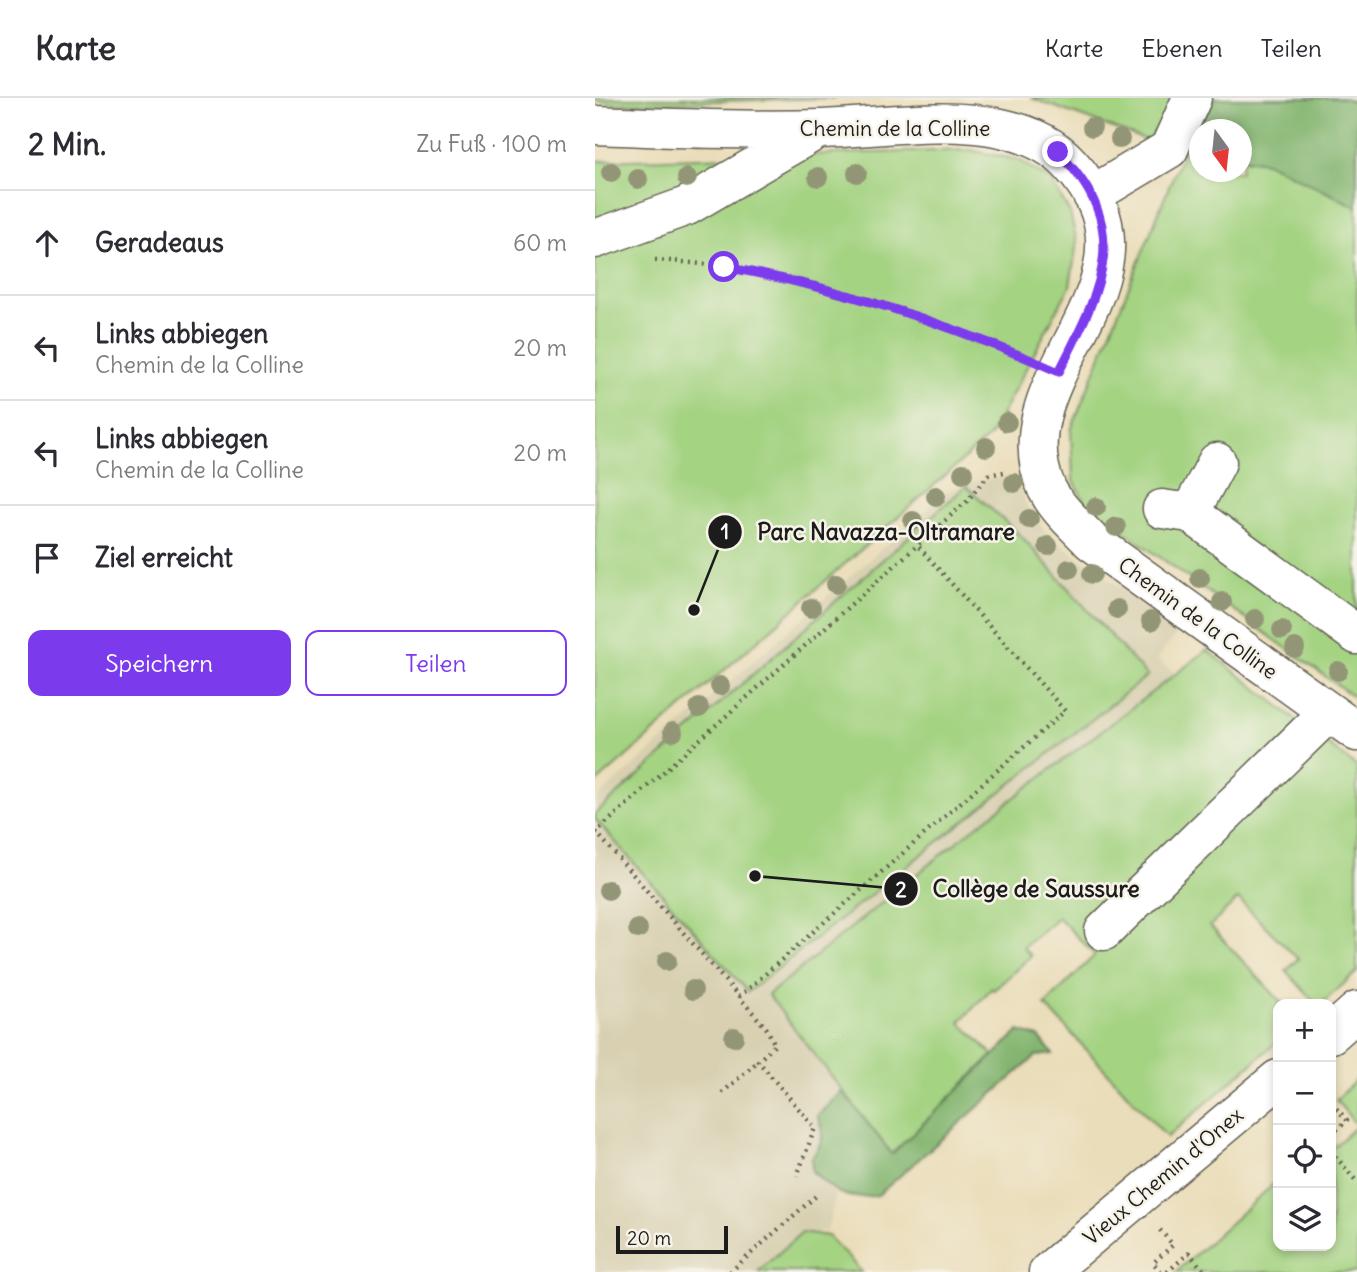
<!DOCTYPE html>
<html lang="de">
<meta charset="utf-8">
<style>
body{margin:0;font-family:Delius,sans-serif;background:#f2f2f3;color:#2b2b33}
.controls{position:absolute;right:21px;bottom:21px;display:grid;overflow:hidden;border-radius:14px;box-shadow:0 4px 10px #0003}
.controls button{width:63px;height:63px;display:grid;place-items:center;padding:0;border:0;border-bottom:2px solid #e1e1e2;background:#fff;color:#2b2b33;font:35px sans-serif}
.compass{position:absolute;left:594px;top:21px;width:63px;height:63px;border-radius:50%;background:#fff;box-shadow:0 4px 10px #0003;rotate:165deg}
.scale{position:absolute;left:21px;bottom:18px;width:112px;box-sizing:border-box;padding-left:7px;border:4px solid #1c1c1c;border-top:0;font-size:19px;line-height:24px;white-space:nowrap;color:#1c1c1c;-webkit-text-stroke:5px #f7f3e8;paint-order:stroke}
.stop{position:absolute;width:21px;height:21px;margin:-16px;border:5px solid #7c3aed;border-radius:50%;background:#fff}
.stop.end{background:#7c3aed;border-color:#fff;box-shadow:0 2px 7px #0008}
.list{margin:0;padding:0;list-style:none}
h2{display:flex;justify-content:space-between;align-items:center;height:91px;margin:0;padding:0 28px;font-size:30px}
h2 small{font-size:23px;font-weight:400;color:#7c7c81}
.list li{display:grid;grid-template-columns:46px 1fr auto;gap:21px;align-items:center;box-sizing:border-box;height:105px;padding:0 28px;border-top:2px solid #e1e1e2}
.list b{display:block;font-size:26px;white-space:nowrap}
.list p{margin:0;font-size:23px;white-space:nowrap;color:#7c7c81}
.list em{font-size:23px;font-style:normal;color:#7c7c81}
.actions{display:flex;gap:14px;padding:21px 28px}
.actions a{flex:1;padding:16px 0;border:2px solid #7c3aed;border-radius:14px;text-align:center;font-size:24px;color:#7c3aed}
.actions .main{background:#7c3aed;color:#fff}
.icon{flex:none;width:38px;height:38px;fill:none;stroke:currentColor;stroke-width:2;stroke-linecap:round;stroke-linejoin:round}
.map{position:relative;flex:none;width:762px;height:1174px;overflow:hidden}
header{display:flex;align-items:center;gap:42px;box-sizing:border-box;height:98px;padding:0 35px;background:#fff;border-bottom:2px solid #e1e1e2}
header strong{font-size:33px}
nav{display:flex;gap:38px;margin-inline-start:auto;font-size:24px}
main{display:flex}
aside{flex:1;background:#fff}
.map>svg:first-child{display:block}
.built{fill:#d8d0b1}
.green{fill:#a4d382;stroke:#60784f;stroke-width:2}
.forest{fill:#83b570;stroke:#506846;stroke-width:2}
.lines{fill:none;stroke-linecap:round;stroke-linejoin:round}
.minor-casing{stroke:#646053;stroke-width:41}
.path{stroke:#646053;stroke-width:4.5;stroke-dasharray:2 5;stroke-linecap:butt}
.minor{stroke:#fff;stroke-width:38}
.tree{fill:#939676}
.route{stroke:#7c3aed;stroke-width:9}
.labels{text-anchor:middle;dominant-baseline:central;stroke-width:5;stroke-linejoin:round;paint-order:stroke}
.street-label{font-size:21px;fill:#1c1c1c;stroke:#f7f3e8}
.leader{fill:none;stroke:#1c1c1c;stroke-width:2.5}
.callout-dot{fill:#1c1c1c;stroke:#f7f3e8;stroke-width:2.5}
.mark-label{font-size:21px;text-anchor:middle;font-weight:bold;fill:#fff}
.callout-label{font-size:23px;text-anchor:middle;font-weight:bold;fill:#1c1c1c;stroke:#f7f3e8;stroke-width:5;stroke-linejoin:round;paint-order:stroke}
</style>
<header>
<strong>Karte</strong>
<nav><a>Karte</a><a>Ebenen</a><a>Teilen</a></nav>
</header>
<main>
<aside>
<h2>2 Min.<small>Zu Fuß · 100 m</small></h2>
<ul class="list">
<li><svg class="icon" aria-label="ahead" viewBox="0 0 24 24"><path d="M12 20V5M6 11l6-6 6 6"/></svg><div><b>Geradeaus</b></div><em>60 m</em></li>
<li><svg class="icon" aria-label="left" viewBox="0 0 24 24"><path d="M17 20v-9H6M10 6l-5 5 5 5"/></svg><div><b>Links abbiegen</b><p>Chemin de la Colline</p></div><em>20 m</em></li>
<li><svg class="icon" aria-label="left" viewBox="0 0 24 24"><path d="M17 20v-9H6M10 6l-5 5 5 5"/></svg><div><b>Links abbiegen</b><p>Chemin de la Colline</p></div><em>20 m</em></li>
<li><svg class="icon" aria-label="arrive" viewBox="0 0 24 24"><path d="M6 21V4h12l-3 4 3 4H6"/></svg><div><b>Ziel erreicht</b></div></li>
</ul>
<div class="actions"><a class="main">Speichern</a><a>Teilen</a></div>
</aside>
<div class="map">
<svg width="762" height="1174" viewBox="0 0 762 1174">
<rect width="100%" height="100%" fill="#f7f3e8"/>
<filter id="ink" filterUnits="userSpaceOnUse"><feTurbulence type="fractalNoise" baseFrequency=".0143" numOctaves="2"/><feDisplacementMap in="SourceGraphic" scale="14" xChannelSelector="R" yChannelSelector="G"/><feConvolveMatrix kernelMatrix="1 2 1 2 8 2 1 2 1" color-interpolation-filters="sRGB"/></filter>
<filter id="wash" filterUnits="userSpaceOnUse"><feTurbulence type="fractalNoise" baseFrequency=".00686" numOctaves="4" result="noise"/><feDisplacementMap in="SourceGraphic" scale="28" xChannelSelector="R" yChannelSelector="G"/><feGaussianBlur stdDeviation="1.57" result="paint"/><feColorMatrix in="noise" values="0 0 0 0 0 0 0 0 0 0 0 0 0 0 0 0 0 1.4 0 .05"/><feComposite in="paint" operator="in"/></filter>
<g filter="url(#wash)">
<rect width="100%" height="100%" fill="#eaddb9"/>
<path class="built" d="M420,378l13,33 21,27 125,90 3,8 -20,25 19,15 -208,159 -200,162 74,96 -25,25 7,16 -12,39 24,23 -9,37 -25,1 -44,40h-163v-472l353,-309 23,-9z"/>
<path class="green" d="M0,0h240l-213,6 -27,-3z
M436,0h145l-22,45z
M375,52l49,10 32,21 19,32 7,29 -7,44 -80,150 -395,348v-623z
M588,54l16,2v18h42l1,-13 24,3 91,45v492l-271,-195 -13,-25 -2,-49z
M371,388l56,51 125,139 -399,316 -153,-173v-5z
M612,552l150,117v205l-36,32h-5l-30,-33 12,-12 -60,-60 -28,27 73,78h-5v37l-111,96 -122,-132 50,-50 -37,-38 -35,30 8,9 -37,34 -2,-2 -32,34 33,33 -101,99 -124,-159 200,-162z
M762,981v47l-21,-26z
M762,1028v146h-181l102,-92v66h53v-97z
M207,1134l26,4 34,36h-104z"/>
<path class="forest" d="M616,0h134l12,5v104l-91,-45 -24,-4 -1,-28h-42v23l-16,-1 16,-39z
M424,933l20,6 14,17 -17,2 -158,139c-34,6 -41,-1 -66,-24v-14c12,-15 13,-23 5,-41l25,-25 50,63z"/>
</g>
<g filter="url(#ink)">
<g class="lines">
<defs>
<path id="minor" d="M0,27c75,3 152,6 227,4 56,-2 125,-13 179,-1 27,6 51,16 69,36 109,118 -75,211 -23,325 10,20 29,36 44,52l266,191
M497,97l77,-46 23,-51
M0,141l92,-33 128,-75
M567,411l28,4 167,122
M595,415l27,-51
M509,833l225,-219
M736,936l26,-23
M453,1174l230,-193"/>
</defs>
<use href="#minor" class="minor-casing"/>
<path class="path" d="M60,162c127,7 253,46 369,97
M1,734l171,197 8,16 -17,16 57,67 -18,48
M0,735l372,-332 21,-26 16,-3
M144,899l326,-286 -147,-165
M127,995l36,-32
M736,1014l5,-4 11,12 -16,15
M736,1053l26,31
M565,1132l13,15 -20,18 9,9
M135,1174l87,-77
M572,1174l22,-19 16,19"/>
<use href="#minor" class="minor"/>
</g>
<g class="tree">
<circle cx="497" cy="29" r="10"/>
<circle cx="525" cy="41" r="10"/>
<circle cx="16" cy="74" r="10"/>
<circle cx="262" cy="75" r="10"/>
<circle cx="223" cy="79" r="10"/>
<circle cx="92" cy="80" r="10"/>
<circle cx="43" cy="81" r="10"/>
<circle cx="412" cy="324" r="10"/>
<circle cx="391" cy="349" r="10"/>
<circle cx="368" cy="375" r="10"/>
<circle cx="419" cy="385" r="10"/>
<circle cx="341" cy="398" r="10"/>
<circle cx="501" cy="409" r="10"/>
<circle cx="434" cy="421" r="10"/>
<circle cx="318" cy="423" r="10"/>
<circle cx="521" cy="429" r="10"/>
<circle cx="453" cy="448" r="10"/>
<circle cx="474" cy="471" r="10"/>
<circle cx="497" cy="476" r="10"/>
<circle cx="605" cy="480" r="10"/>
<circle cx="241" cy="486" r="10"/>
<circle cx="627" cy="504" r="10"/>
<circle cx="216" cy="510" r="10"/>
<circle cx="522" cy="511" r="10"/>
<circle cx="660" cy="521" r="10"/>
<circle cx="556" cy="523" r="10"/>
<circle cx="687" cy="532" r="10"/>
<circle cx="700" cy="550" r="10"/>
<circle cx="743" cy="573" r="10"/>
<circle cx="125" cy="588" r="10"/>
<circle cx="104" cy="610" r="10"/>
<circle cx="78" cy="634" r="10"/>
<circle cx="13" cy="792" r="10"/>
<circle cx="43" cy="831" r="10"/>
<circle cx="72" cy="863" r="10"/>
<circle cx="98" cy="892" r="10"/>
<circle cx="139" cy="939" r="10"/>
</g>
</g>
<g class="lines" filter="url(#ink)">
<path class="route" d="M129,169c117,20 226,57 335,105 42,-83 76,-143 -1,-220"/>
</g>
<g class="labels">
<g class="street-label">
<text x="300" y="30">Chemin de la Colline</text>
<text transform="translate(603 520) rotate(36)">Chemin de la Colline</text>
<text transform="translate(568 1078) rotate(-40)">Vieux Chemin d'Onex</text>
</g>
</g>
<path class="leader" d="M99 512L130 434M160 778L306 791"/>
<g class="callout-dot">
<circle cx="99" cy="512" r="7"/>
<circle cx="160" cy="778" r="7"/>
<circle cx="130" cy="434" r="18"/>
<circle cx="306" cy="791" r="18"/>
</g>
<g class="mark-label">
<text x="130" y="441">1</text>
<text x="306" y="799">2</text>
</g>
<g class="callout-label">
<text x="291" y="442">Parc Navazza-Oltramare</text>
<text x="441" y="799">Collège de Saussure</text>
</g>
</svg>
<div class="controls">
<button>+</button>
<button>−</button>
<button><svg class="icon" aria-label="locate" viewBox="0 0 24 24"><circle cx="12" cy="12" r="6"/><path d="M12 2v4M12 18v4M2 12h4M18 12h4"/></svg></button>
<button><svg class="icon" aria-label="layers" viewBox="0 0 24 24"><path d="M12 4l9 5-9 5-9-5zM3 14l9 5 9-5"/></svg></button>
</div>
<svg class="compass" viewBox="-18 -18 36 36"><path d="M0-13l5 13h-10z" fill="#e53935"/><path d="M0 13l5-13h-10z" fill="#7c7c81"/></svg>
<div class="scale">20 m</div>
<div class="stop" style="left:129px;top:169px"></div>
<div class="stop end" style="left:463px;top:54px"></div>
</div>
</main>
